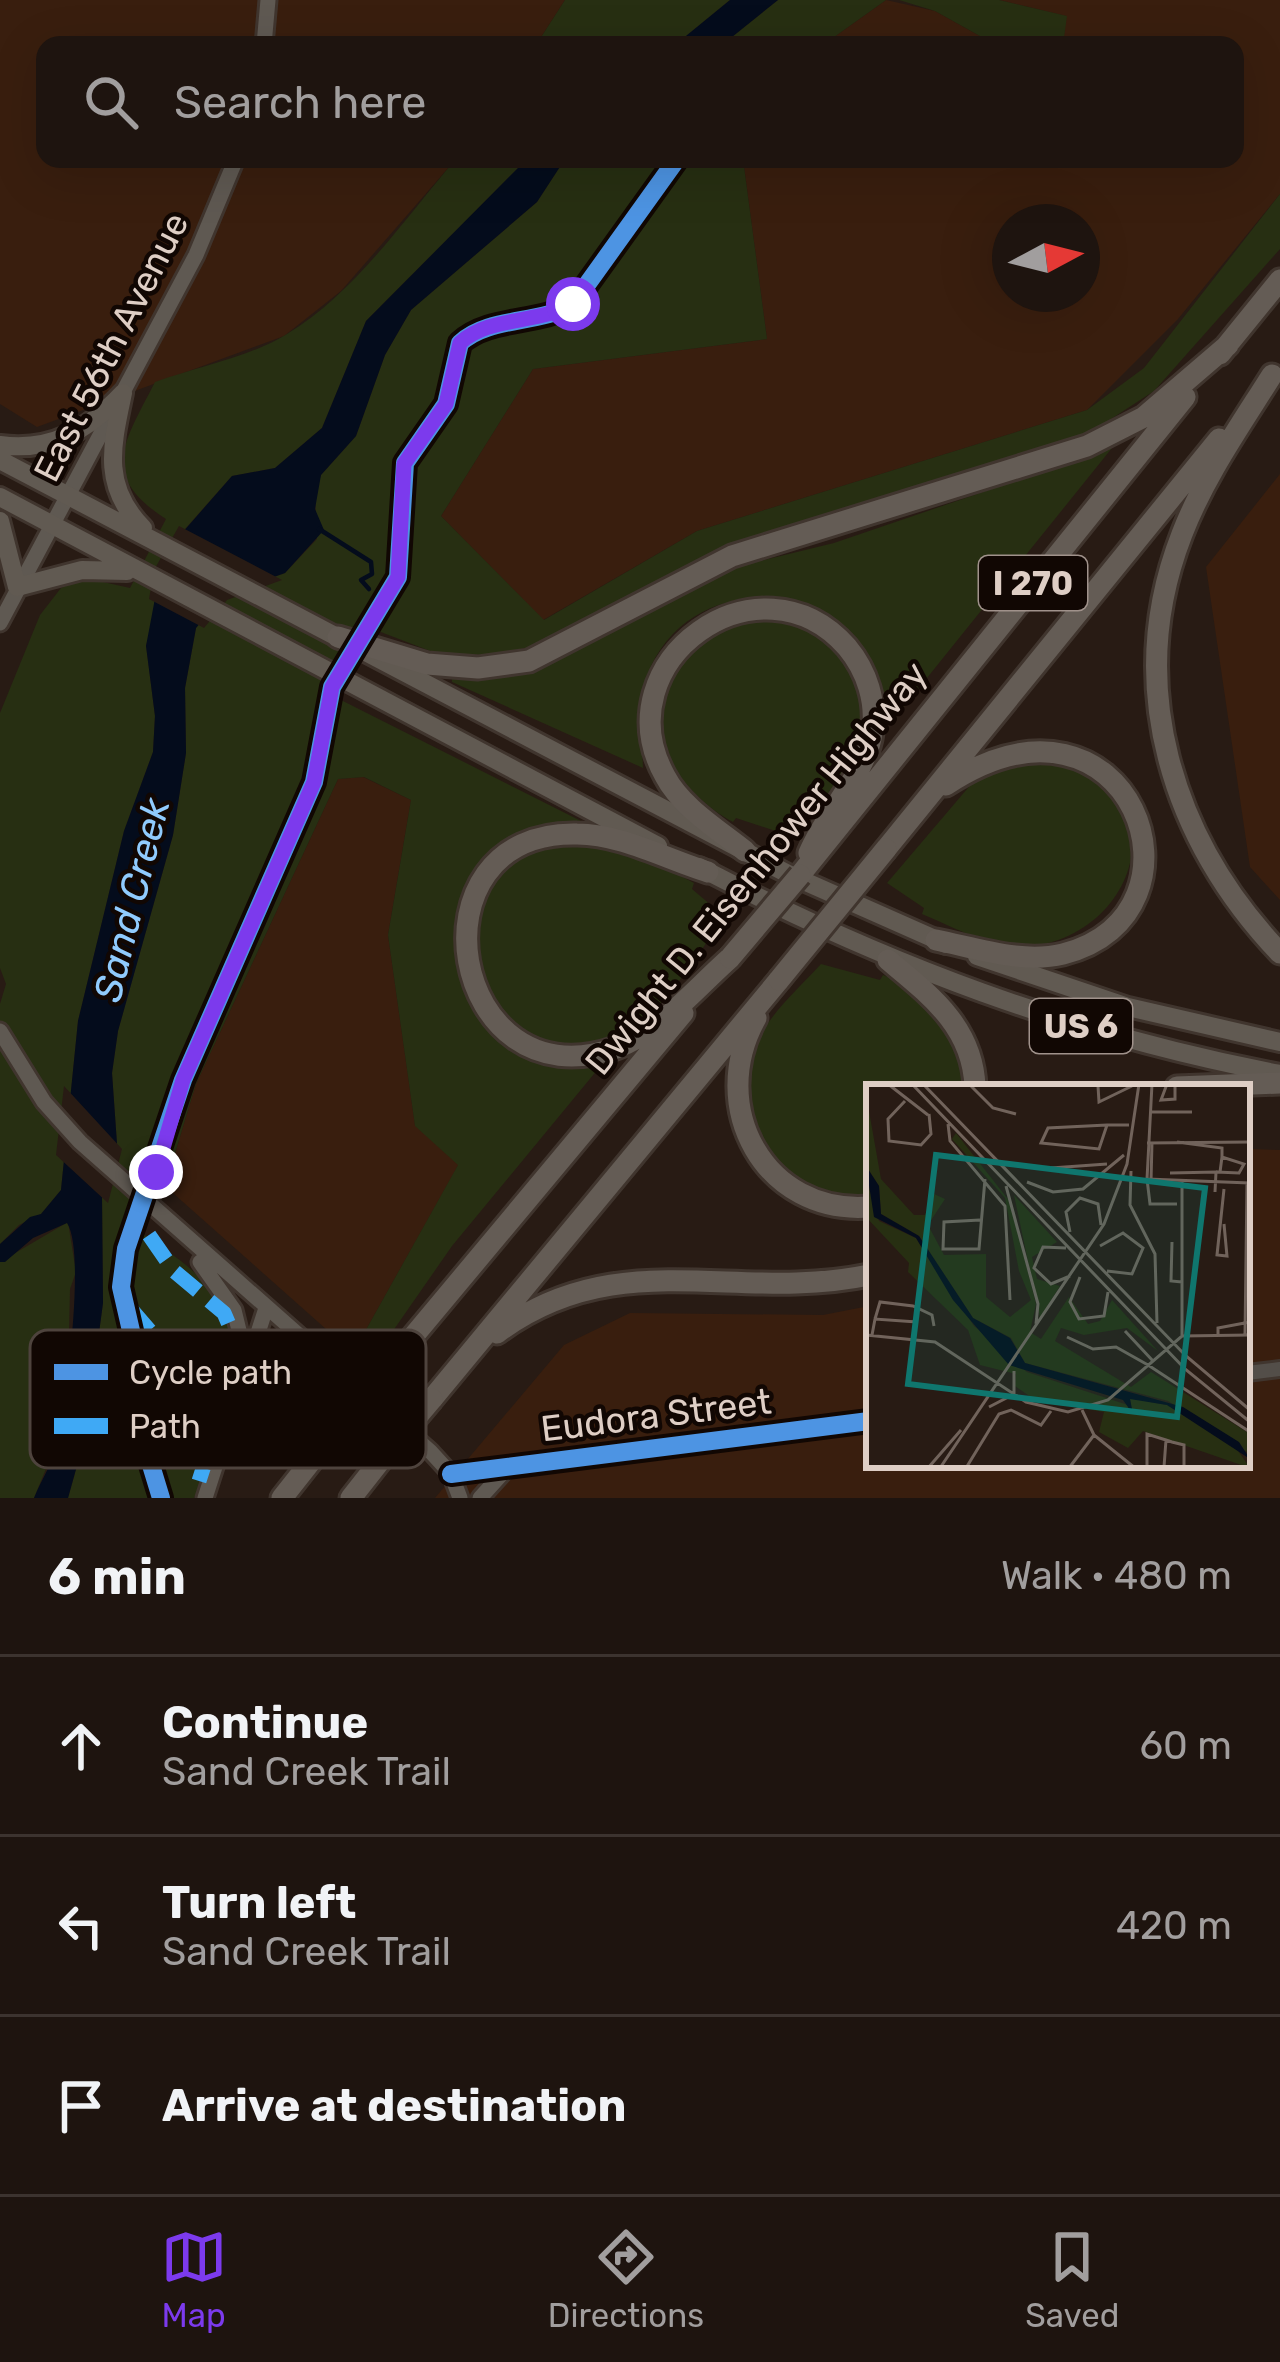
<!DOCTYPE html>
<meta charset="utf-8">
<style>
body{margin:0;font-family:Rubik,sans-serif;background:#261d18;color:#f1f3f6}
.compass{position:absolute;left:992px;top:204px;width:108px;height:108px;border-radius:50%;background:#1e140f;box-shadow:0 12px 48px #0002;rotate:83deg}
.stop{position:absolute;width:36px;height:36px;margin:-27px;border:9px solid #7c3aed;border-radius:50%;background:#fff}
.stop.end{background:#7c3aed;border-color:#fff;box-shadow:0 3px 12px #0008}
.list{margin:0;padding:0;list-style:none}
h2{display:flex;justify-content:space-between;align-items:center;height:156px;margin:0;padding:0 48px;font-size:51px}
h2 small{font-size:39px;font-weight:400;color:#a19e9e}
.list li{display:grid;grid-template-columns:78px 1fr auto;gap:36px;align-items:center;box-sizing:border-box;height:180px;padding:0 48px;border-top:3px solid #3c332f}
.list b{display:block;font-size:45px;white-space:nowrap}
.list p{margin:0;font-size:39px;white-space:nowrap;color:#a19e9e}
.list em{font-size:39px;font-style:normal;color:#a19e9e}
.icon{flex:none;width:66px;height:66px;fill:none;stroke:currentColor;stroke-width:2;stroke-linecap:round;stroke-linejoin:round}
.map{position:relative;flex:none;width:1280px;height:1498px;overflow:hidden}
.search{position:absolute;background:#1e140f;box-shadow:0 12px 48px #0002;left:36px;right:36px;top:36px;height:132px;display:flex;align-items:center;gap:30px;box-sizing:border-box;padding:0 42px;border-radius:24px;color:#a19e9e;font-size:45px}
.sheet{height:696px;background:#1e140f}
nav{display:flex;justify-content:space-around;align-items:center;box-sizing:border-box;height:168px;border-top:3px solid #3c332f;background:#1e140f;font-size:33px;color:#a19e9e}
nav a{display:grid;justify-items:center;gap:6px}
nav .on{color:#7c3aed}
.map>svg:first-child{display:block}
.built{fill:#391e0e;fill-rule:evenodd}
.green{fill:#272f12}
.water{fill:#040c1c}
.pier{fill:#281b14}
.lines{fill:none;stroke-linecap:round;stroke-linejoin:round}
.stream{stroke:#040c1c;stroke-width:4.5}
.tertiary-casing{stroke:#40352e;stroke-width:20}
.secondary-casing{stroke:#40352e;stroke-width:21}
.trunk-casing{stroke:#40352e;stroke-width:24}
.motorway-casing{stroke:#40352e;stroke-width:27}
.tertiary{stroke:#534e49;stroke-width:14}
.secondary{stroke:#5f5952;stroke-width:15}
.trunk{stroke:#615a52;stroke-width:18}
.motorway{stroke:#645c55;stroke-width:21}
.motorway-bridge-casing{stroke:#40352e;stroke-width:27;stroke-linecap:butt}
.motorway-bridge{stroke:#645c55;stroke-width:21}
.quiet{stroke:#3fa9f5;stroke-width:15;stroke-dasharray:30 15;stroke-linecap:butt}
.cycleway-casing{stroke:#110703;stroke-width:26}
.cycleway{stroke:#4d94e3;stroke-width:18}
.route{stroke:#7c3aed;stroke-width:15}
.labels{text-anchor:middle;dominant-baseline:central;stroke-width:9;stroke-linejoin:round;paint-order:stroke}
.shield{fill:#110703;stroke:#a0928b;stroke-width:3}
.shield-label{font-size:33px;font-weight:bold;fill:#decec5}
.street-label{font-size:36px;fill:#decec5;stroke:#110703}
.water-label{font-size:39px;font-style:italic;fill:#90cbfd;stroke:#110703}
.inset-road{fill:none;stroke:#71635b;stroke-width:3}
.view{fill:#0f766e;fill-opacity:0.15;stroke:#0f766e;stroke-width:6}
.inset-edge{fill:none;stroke:#decec5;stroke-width:6}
.key{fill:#110703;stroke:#4e433d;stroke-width:3}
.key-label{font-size:33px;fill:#decec5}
</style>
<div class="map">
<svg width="1280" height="1498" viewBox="0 0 1280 1498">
<rect width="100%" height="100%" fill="#281b14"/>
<path class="built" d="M0,0h565l-29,45h-491v114h411l-115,132 -57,45 -247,91 -37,-23z
M886,0l49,11 61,34h-173z
M999,0h281v194l-102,125 -91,91 -390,121 -154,89 -102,-104 92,-147 234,-30 -24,-180h492v-114h-172l3,-29zM1010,222h72v72h-72z
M1280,474v426l-30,-33 -44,-300z
M363,777l48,23 -23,135 27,190 44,39 -106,189 -188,-167 31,-102 142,-305z
M1247,1149l33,1v348h-845l129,-153 66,-32 193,2 46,-9v159h378z"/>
<path class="green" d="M565,0h165l-55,45h-139z
M778,0h108l-63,45h-101z
M899,0h100l68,16 -4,29h-67l-61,-34z
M456,159h71l-161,162 -44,107 -47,40 -43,8 -47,53 -39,116 9,71 -2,36 -29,79 -46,190 -17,169 -20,24 -22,11 -19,19v-240l6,-20 -6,-16v-255l40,-98 21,-27 24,-10 45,10 36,-69c-68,-44 -42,-76 -11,-137 42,-15 95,-25 132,-48 68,-41 118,-116 169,-175z
M565,159h178l24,180 -234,30 -92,147 103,104 153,-89 390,-121 57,-42 136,-174v55l-126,142 -63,41 -365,113 -196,102 -39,8 -53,-1 -65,-25 -36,69 250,126c-186,-7 -166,252 16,239l-151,183 -73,105 -26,2 105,-188 -43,-39 -27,-191 23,-135 -47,-23 -26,2 -142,305 -31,102 -28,42c18,17 41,28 59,46 69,67 27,142 0,219l-2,5h-126l17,-61 18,-134 -1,-105 15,-54 -5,-71 6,-42 55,-196 13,-82 -1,-65 11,-60 27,-33 62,-22 32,-34 -2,-47 6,-17 35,-39 29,-81 26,-45 126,-108z
M1112,448l-218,271 -11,2c9,-137 -190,-170 -236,-45 -10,29 -5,62 -4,92l-191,-86v-8l100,-13 175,-92 107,-26z
M784,617c62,29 104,77 68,147 -13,26 -42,50 -61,72l-55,-18 -3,4c-70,-38 -108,-123 -35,-180 9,-6 20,-19 30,-22 16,-5 40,-2 56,-3z
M1053,759c14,7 30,12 43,21 81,56 14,174 -86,166 -29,-3 -61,-21 -88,-32l2,-6 -37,-25 86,-101 19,-13z
M562,840l74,12 58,31 -2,6 33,28c-28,37 -56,87 -95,113 -110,73 -218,-106 -111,-173 12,-8 29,-12 43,-17z
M821,964l59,16 3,-5c54,21 72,60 85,112h-99v110c-19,-1 -37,-1 -55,-8 -58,-24 -85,-100 -53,-155 15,-26 40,-48 60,-70z
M68,1222l8,50 -6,17 -2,86 -9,62 -25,61h-34v-236z"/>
<path class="water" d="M730,0h48l-56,45h-47z
M527,159h38l-28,43 -126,108 -26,45 -29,81 -35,39 -6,34 9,21 -39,43 -62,22 -27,33 -11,60 1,65 -13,82 -55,196 -6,42 5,71 -15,54 1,105 -18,134 -17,61h-34c8,-20 21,-38 25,-61 7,-40 27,-185 8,-214l-34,15 -28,24h-5v-18l30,-27 11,-3 20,-24 17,-169 46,-190 29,-79 2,-36 -9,-70 14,-74 15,-31 57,-65 43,-8 47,-40 44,-107z"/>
<path class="pier" d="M179,526l103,54 -55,20 -23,28 -55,-29 5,-29z
M64,1086l58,63 -14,54 -52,-48z"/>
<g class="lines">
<path class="stream" d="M319,529l52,33 1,12 -11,6 8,9"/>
<defs>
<path id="tertiary" d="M1247,1373l33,-4
M451,1474l418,-53"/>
<path id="secondary" d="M264,45l4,-45
M0,623l196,-368 40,-96
M0,1031l44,71 36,40 350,309 21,23 9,24
M200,1262l34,48 13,53
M248,1370l35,-19 32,-1
M205,1498l61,-190
M480,1498l28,-31"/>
<path id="trunk" d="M123,393c-11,52 -22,93 20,135
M0,445c52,7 88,-15 123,-52
M0,460l788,414 158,70
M0,497l658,349
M0,521l17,66 65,-17 45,1
M699,867c188,98 372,167 581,207
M977,956l151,51 152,35"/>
<path id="motorway" d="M1220,354l60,-74
M1272,375c-32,51 -68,102 -90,159 -59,151 -10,306 98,419
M338,637l89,27 51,4 51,-7 203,-105 355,-110 57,-29 84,-72
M886,849l333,-410
M745,851c-26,-21 -64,-44 -80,-75 -64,-115 95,-228 182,-129 20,24 30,55 25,86 -5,39 -46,79 -63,120
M708,872c-42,-13 -87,-38 -131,-38 -174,-4 -128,272 39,214 42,-14 81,-61 114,-90
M800,875l385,-478
M936,940c40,8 86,24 127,14 157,-39 68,-291 -117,-169
M888,960c42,35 85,67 87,127
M756,1018c-50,89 9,197 113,189
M1177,1087l103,-4
M497,1333c121,-90 239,-30 372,-58
M391,1363l292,-350
M432,1399l347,-419
M282,1498l60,-76
M351,1498l33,-42"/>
</defs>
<use href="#tertiary" class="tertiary-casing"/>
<use href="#secondary" class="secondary-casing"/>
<use href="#trunk" class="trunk-casing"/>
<use href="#motorway" class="motorway-casing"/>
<use href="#tertiary" class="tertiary"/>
<use href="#secondary" class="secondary"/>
<use href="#trunk" class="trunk"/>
<use href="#motorway" class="motorway"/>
<defs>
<path id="motorway-bridge" d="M730,958l70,-83
M779,980l107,-131
M342,1422l49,-59
M384,1456l48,-57"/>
</defs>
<use href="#motorway-bridge" class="motorway-bridge-casing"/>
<use href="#motorway-bridge" class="motorway-bridge"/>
<path class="quiet" d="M149,1235l25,36 50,42 9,21 -3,51 -31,96
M130,1308l32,37"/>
<defs>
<path id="cycleway" d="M451,1474l418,-53
M161,1498l-21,-69 2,-50 -21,-92 5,-38 57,-169 131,-298 18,-95 66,-110 7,-114 41,-59 14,-61c29,-27 79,-18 113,-39l104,-145"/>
</defs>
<use href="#cycleway" class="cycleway-casing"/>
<use href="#cycleway" class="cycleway"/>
</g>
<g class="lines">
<path class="route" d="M156,1172l27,-92 131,-298 18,-95 66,-110 6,-113 42,-60 14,-61c29,-27 79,-19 113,-39"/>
</g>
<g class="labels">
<g class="shield">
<rect x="979" y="556" width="108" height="54" rx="9"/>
<rect x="1030" y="999" width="102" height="54" rx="9"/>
</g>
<g class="shield-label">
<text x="1033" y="583">I 270</text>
<text x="1081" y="1026">US 6</text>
</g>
<g class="street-label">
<text transform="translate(111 347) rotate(-63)">East 56th Avenue</text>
<text transform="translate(756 868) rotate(-51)">Dwight D. Eisenhower Highway</text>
<text transform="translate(656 1415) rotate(-7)">Eudora Street</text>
</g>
<g class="water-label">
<text transform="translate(132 900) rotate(-76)">Sand Creek</text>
</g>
</g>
<g transform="translate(866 1084)">
<rect width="384" height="384" fill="#281b14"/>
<path d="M0,10l15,85 33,36h11l9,-21 11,5 -17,26 16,30 42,-1v43l24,20 21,-17 -12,-29 -14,-73 -53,-59 4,-6 55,70 25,101 -6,28 11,7 28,-42 19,27 12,-3 12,-21 46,51 -31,-23 -43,7 -23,-7 -6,13 76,46 20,-15 99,62v20l-82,-53 -143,-38 -14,-25 -38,-20 -54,-82 -38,-22 -2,-28 -13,-20zM0,93l13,44 37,17 58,88 25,20 2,-6 -2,8 28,24 104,34 -1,-8 37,7 67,40 16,23 -107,-37 -15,17 -29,-16 5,-20 -69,-12 -20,-14 1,-12 -36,-9 -12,-35 -60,-58 1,-9 -43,-46zM148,111l43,47 -25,15 5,22 23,7 -20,32z" fill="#272f12"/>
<path d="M0,82l13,20 2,28 38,22 54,82 37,20 15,25 158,44 56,35 11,17 -83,-54 -37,-6 3,15 -10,-14 -114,-35 -56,-65 -37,-62 -42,-21z" fill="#040c1c"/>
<path class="inset-road" d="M22,0l40,31M46,0l273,285 65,53M57,0l263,272 64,54M103,0l24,24 23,6M286,0l-5,95 103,4M301,0l-6,16 14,-1v-15M232,2l1,16 33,-16M39,17l-17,18 1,22 32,4 10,-11 -2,-20M284,28h42M82,40l2,17 55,65 5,94M241,41l-8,24 -58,-6 7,-15 59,-3h22M311,58l45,6v9M281,59l103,-1M185,84l56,-4M265,87l-1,34 25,49 2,69M350,88l23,1 5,-9 -22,-7 -2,15M304,89l46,-1 -1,20M281,95l3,25h27M285,97l1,-39M316,97v155M161,98l26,10 30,-3 41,-34M140,102l32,118 -2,20M114,136l-36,2 -1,27h36l6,-70M358,140l3,32 -10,-1 7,-66M204,148l-4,-20 14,-14 18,6 3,21M306,158l-1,39 11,1M234,162l23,-13 20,15 -11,26 -25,-3M200,164l-23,-1 -9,21 17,16 19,-8M214,193l-10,25 9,17 25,-3 4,-24M9,235l5,-17 33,4 19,9 2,11M259,247l28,30M0,251l69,7 91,60 42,10 40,-12 74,-64 68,-1M6,251l3,-16 42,3M352,251v-7l32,-6M379,251l2,-152M201,253l26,12 23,-2 32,18M282,281l102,67M123,323l25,-13v-23M216,326l12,25 41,33M62,384l33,-38M74,384l164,-244 23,-60 12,-80M100,384l33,-54 12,-4 30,15 10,-14M203,384l25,-33M281,384v-34l19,6 6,2 12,3v22h-20l2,-27"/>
<path class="view" d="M70,71l269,33 -28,229 -269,-33z"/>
<rect width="384" height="384" class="inset-edge"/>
</g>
<rect x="30" y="1330" width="396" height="138" rx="18" class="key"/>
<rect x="54" y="1364" width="54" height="16" fill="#4d94e3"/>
<rect x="54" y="1418" width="54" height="16" fill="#3fa9f5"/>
<g class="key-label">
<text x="129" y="1384">Cycle path</text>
<text x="129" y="1438">Path</text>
</g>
</svg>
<svg class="compass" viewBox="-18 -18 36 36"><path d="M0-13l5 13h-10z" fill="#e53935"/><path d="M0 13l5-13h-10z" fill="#a19e9e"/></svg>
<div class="stop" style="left:573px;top:304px"></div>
<div class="stop end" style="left:156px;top:1172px"></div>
<div class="search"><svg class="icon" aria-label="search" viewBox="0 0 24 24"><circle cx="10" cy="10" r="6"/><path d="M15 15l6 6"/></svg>Search here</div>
</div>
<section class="sheet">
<h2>6 min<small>Walk · 480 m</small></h2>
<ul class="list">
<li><svg class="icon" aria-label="ahead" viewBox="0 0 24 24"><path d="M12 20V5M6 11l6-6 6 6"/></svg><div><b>Continue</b><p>Sand Creek Trail</p></div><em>60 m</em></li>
<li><svg class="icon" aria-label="left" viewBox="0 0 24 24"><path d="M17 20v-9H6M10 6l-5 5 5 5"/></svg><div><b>Turn left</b><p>Sand Creek Trail</p></div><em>420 m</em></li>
<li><svg class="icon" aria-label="arrive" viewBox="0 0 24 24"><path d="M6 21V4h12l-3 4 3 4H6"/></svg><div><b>Arrive at destination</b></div></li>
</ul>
</section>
<nav>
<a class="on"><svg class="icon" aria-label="map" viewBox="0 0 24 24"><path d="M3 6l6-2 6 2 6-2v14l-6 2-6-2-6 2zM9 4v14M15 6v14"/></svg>Map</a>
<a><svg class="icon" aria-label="directions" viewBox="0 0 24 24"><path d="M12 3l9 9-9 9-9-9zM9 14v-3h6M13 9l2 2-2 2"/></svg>Directions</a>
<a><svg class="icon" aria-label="saved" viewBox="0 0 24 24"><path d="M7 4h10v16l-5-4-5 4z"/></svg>Saved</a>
</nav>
